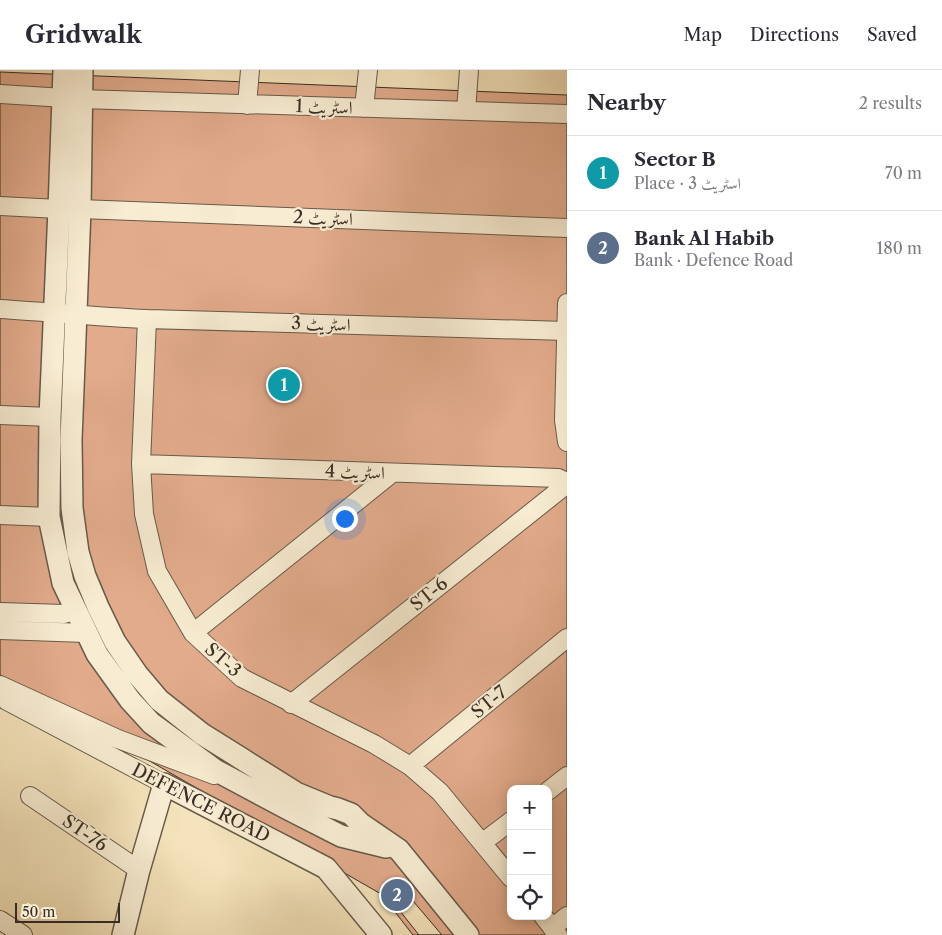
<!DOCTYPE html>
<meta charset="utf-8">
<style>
body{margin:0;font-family:"Libre Caslon Text",Amiri,serif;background:#f2f2f3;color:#2b2b33}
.controls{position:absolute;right:15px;bottom:15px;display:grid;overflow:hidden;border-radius:10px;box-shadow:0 2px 12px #0003}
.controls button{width:45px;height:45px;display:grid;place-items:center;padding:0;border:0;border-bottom:1px solid #e1e1e2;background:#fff;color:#2b2b33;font:25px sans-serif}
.scale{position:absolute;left:15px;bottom:12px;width:105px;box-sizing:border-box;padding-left:5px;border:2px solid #382c25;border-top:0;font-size:14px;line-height:18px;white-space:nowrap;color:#382c25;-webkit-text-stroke:4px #f8edd3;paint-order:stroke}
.you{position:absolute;left:344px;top:448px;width:18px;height:18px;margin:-12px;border:4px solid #fff;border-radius:50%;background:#1a73e8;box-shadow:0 0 0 8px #1a73e833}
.badge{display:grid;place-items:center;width:32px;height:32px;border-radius:50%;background:#0f766e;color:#fff;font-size:16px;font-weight:700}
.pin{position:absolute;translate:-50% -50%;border:2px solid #fff;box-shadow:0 1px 5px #0006}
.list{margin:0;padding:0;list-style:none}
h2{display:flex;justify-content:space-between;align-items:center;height:65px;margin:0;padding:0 20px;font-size:21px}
h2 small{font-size:16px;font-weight:400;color:#7c7c81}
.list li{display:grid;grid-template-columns:32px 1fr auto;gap:15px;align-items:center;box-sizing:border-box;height:75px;padding:0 20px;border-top:1px solid #e1e1e2}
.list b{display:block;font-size:19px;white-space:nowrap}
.list p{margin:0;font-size:16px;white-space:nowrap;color:#7c7c81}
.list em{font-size:16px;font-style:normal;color:#7c7c81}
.icon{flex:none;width:28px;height:28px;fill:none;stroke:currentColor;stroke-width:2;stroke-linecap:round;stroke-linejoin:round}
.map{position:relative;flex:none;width:567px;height:865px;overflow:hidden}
header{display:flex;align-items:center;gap:30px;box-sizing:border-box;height:70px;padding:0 25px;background:#fff;border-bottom:1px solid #e1e1e2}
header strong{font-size:24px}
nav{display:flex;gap:28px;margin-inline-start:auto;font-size:18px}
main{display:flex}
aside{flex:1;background:#fff}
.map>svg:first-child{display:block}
.building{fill:#e2ab8c;stroke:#382c25;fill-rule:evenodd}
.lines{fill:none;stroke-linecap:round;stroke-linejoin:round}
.minor-casing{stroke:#675a4a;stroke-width:20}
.tertiary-casing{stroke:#675a4a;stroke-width:24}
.minor{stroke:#f8edd3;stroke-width:18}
.tertiary{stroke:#f8edd3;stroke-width:21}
.labels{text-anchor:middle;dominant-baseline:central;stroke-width:4.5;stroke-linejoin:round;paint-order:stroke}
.street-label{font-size:18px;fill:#382c25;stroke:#f8edd3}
</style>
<header>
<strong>Gridwalk</strong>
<nav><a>Map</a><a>Directions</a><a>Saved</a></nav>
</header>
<main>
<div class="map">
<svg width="567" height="865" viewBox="0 0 567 865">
<rect width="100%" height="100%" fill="#f4e3bb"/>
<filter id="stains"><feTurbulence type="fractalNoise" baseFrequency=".004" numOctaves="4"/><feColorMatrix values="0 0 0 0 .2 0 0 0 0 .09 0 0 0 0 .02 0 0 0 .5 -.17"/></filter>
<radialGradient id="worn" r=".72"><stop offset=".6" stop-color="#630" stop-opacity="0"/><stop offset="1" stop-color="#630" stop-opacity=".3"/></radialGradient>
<path class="building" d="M0,2l567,23v840h-154l-32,-41 -381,-219zM511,719h37v127h-37z
M397,807l16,22 -16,12 -17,-20z
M413,831l29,34h-23l-19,-24z"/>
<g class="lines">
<defs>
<path id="minor" d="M0,24l81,5 486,15
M247,35l3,-35
M364,38l4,-38
M466,41l3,-41
M0,136l59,3
M80,139l487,19
M567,233l-3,117 3,22
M0,239c49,3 98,8 147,10 140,5 280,8 419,12
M147,249l-6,145 3,50 13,57 36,62 49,45 132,66 36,22 30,26 71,86
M0,345l50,2
M141,394l417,14 9,4
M0,445l49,2
M0,542l64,2 12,-4
M0,560l86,3
M193,563l198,-159
M0,615l118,54 96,36
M7,631l157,83
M291,634l276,-220
M410,696l157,-128
M548,721l19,-15
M30,726l109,74
M482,773l29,-22
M543,846l15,19
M0,850l23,15
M552,858l15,-12"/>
<path id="tertiary" d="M64,0l-5,139 -9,208 -1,100 14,66 34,71 33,46 21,23 64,47 75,40 51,26 45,11
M82,0l-2,139 -9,231 1,68 6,44 7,24 13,31 17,35 22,32 22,26 43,34 40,25 54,34 34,14 8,2 13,5 10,10 38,26 69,85
M123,865l16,-65 25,-86 162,84 55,67"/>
</defs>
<use href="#minor" class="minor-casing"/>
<use href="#tertiary" class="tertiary-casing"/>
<use href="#minor" class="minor"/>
<use href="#tertiary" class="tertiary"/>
</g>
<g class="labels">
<g class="street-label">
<text transform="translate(324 37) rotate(2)">اسٹریٹ 1</text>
<text transform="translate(323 148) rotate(2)">اسٹریٹ 2</text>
<text transform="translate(321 254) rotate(2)">اسٹریٹ 3</text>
<text transform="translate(355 402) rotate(2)">اسٹریٹ 4</text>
<text transform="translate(429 524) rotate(-39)">ST-6</text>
<text transform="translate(223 590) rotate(41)">ST-3</text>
<text transform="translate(489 632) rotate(-39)">ST-7</text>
<text transform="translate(201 733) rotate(27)">DEFENCE ROAD</text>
<text transform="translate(85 763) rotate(34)">ST-76</text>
</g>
</g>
<rect width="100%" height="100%" filter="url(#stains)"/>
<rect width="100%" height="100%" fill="url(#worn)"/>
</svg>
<div class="controls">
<button>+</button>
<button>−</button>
<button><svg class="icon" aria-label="locate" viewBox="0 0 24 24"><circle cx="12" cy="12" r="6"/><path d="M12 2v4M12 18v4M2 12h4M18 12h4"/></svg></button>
</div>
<div class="scale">50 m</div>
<div class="you"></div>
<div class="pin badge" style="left:284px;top:315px;background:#0f9aa8">1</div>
<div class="pin badge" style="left:397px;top:825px;background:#5c6f8a">2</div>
</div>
<aside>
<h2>Nearby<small>2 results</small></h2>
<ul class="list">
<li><span class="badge" style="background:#0f9aa8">1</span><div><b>Sector B</b><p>Place · اسٹریٹ 3</p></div><em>70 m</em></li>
<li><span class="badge" style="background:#5c6f8a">2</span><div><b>Bank Al Habib</b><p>Bank · Defence Road</p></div><em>180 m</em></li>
</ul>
</aside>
</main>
